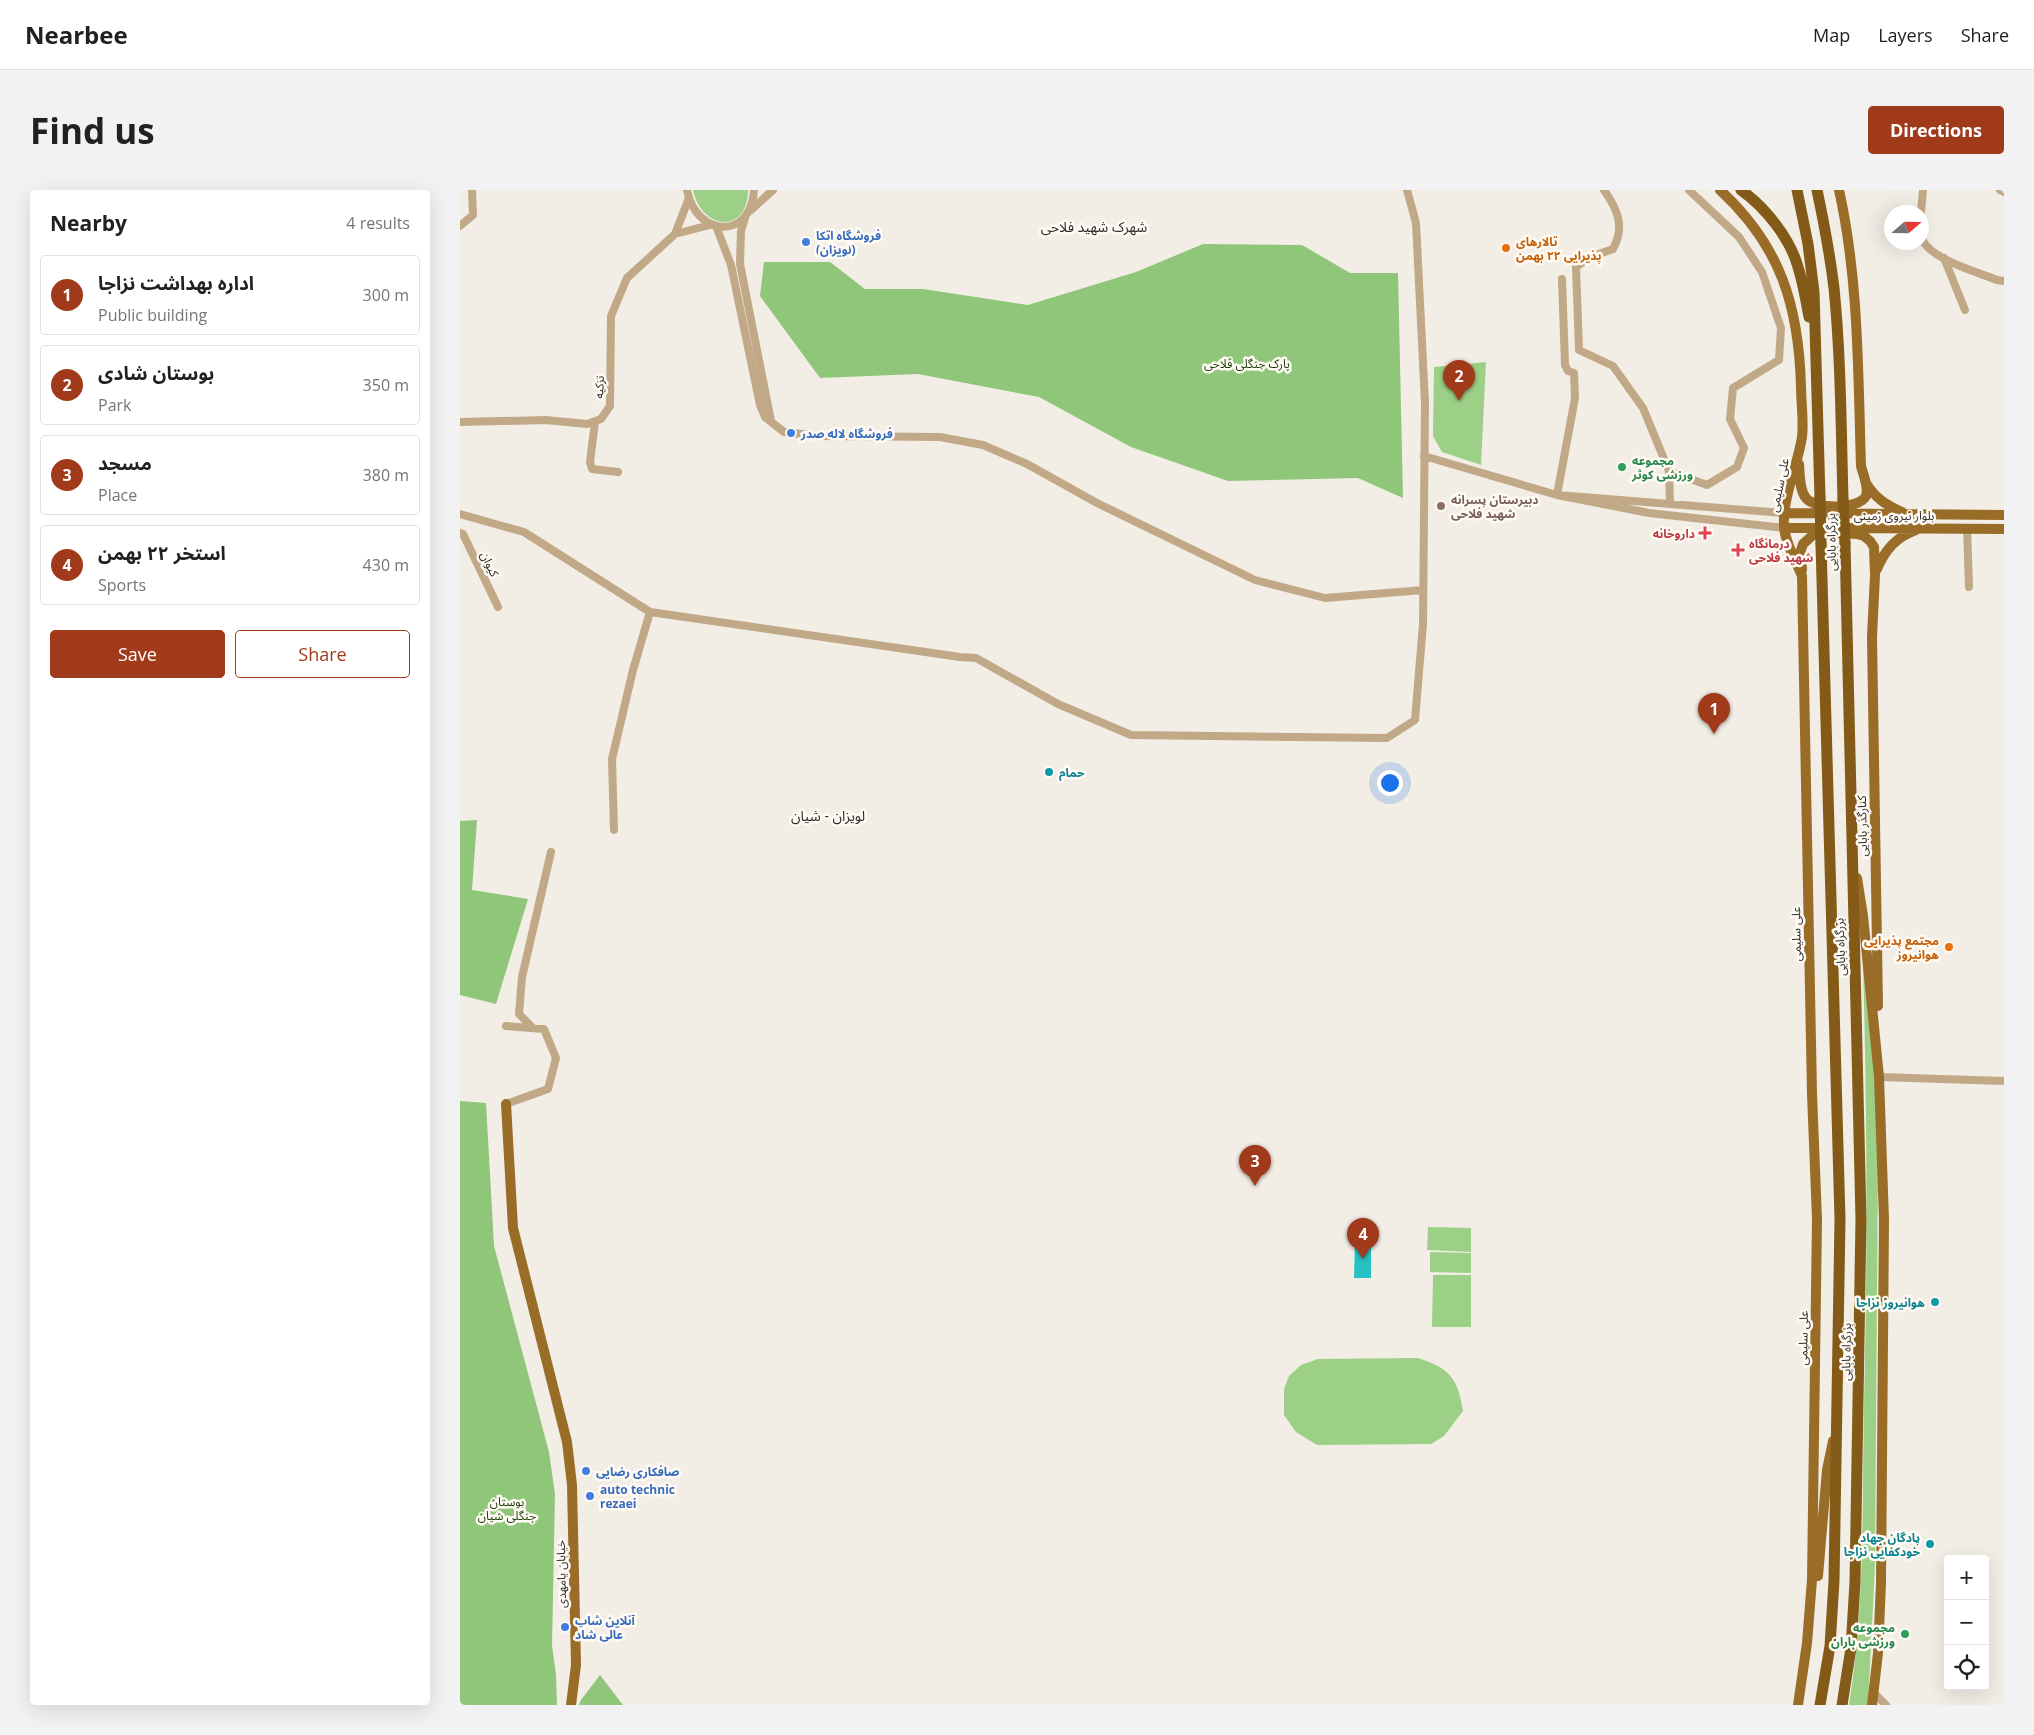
<!DOCTYPE html>
<meta charset="utf-8">
<style>
body{margin:0;font-family:"Open Sans","Noto Sans Arabic",sans-serif;background:#f2f2f2;color:#202124}
.controls{position:absolute;right:15px;bottom:15px;display:grid;overflow:hidden;border-radius:5px;box-shadow:0 5px 20px #0002}
.controls button{width:45px;height:45px;display:grid;place-items:center;padding:0;border:0;border-bottom:1px solid #e0e0e0;background:#fff;color:#202124;font:25px sans-serif}
.compass{position:absolute;left:1424px;top:15px;width:45px;height:45px;border-radius:50%;background:#fff;box-shadow:0 5px 20px #0002;rotate:70deg}
.you{position:absolute;left:929px;top:592px;width:18px;height:18px;margin:-12px;border:4px solid #fff;border-radius:50%;background:#1a73e8;box-shadow:0 0 0 8px #1a73e833}
.badge{display:grid;place-items:center;width:32px;height:32px;border-radius:50%;background:#a13a1b;color:#fff;font-size:16px;font-weight:700}
.pin{position:absolute;translate:-50% -41px;filter:drop-shadow(0 1px 2px #0008)}
.pin::after{content:'';position:absolute;top:26px;width:18px;height:15px;background:inherit;clip-path:polygon(0 0,100% 0,50% 100%)}
.list{margin:0;padding:0;list-style:none}
h2{display:flex;justify-content:space-between;align-items:center;height:65px;margin:0;padding:0 20px;font-size:21px}
h2 small{font-size:16px;font-weight:400;color:#757577}
.list li{display:grid;grid-template-columns:32px 1fr auto;gap:15px;align-items:center;box-sizing:border-box;height:80px;margin:0 10px 10px;padding:0 10px;border:1px solid #e0e0e0;border-radius:5px}
.list b{display:block;font-size:19px;white-space:nowrap}
.list p{margin:0;font-size:16px;white-space:nowrap;color:#757577}
.list em{font-size:16px;font-style:normal;color:#757577}
.actions{display:flex;gap:10px;padding:15px 20px}
.actions a{flex:1;padding:11px 0;border:1px solid #a13a1b;border-radius:5px;text-align:center;font-size:18px;color:#a13a1b}
.actions .main{background:#a13a1b;color:#fff}
.icon{flex:none;width:28px;height:28px;fill:none;stroke:currentColor;stroke-width:2;stroke-linecap:round;stroke-linejoin:round}
.map{position:relative;flex:none;width:1544px;height:1515px;overflow:hidden;border-radius:5px}
header{display:flex;align-items:center;gap:30px;box-sizing:border-box;height:70px;padding:0 25px;background:#fff;border-bottom:1px solid #e0e0e0}
header strong{font-size:24px}
nav{display:flex;gap:28px;margin-inline-start:auto;font-size:18px}
.intro{display:flex;align-items:center;justify-content:space-between;box-sizing:border-box;height:120px;padding:0 30px}
h1{margin:0;font-size:35px}
.button{padding:12px 22px;border-radius:5px;background:#a13a1b;color:#fff;font-size:18px;font-weight:700}
main{display:flex;gap:30px;padding:0 30px}
aside{flex:1;background:#fff;border-radius:5px;box-shadow:0 5px 20px #0002}
.map>svg:first-child{display:block}
.green{fill:#9cd087}
.forest{fill:#8fc679}
.water{fill:#25c1c3}
.lines{fill:none;stroke-linecap:round;stroke-linejoin:round}
.minor{stroke:#c1a887;stroke-width:8}
.major{stroke:#996c27;stroke-width:10}
.highway{stroke:#835a17;stroke-width:11}
.highway-bridge{stroke:#835a17;stroke-width:11}
.shop-dot{fill:#3f7fe0;stroke:#fffbf4;stroke-width:2}
.food-dot{fill:#e8710a;stroke:#fffbf4;stroke-width:2}
.leisure-dot{fill:#2e9e5b;stroke:#fffbf4;stroke-width:2}
.education-dot{fill:#8d6e63;stroke:#fffbf4;stroke-width:2}
.health-dot{fill:#e0444e;stroke:#fffbf4;stroke-width:2}
.culture-dot{fill:#0f9aa8;stroke:#fffbf4;stroke-width:2}
.labels{text-anchor:middle;dominant-baseline:central;stroke-width:5;stroke-linejoin:round;paint-order:stroke}
.shop-label{font-size:12px;font-weight:bold;fill:#366cbe;stroke:#fffbf4;text-anchor:start}
.food-label{font-size:12px;font-weight:bold;fill:#c56008;stroke:#fffbf4;text-anchor:start}
.park-label{font-size:12px;fill:#183b04;stroke:#fffbf4}
.street-label{font-size:12px;fill:#2f2d2a;stroke:#fffbf4}
.leisure-label{font-size:12px;font-weight:bold;fill:#27864d;stroke:#fffbf4;text-anchor:start}
.education-label{font-size:12px;font-weight:bold;fill:#785e54;stroke:#fffbf4;text-anchor:start}
.health-label{font-size:12px;font-weight:bold;fill:#be3a42;stroke:#fffbf4;text-anchor:end}
.culture-label{font-size:12px;font-weight:bold;fill:#0d838f;stroke:#fffbf4;text-anchor:end}
.neighbourhood-label{font-size:14px;fill:#2f2d2a;stroke:#fffbf4}
</style>
<header>
<strong>Nearbee</strong>
<nav><a>Map</a><a>Layers</a><a>Share</a></nav>
</header>
<div class="intro"><h1>Find us</h1><a class="button">Directions</a></div>
<main>
<aside>
<h2>Nearby<small>4 results</small></h2>
<ul class="list">
<li><span class="badge">1</span><div><b>اداره بهداشت نزاجا</b><p>Public building</p></div><em>300 m</em></li>
<li><span class="badge">2</span><div><b>بوستان شادی</b><p>Park</p></div><em>350 m</em></li>
<li><span class="badge">3</span><div><b>مسجد</b><p>Place</p></div><em>380 m</em></li>
<li><span class="badge">4</span><div><b>استخر ۲۲ بهمن</b><p>Sports</p></div><em>430 m</em></li>
</ul>
<div class="actions"><a class="main">Save</a><a>Share</a></div>
</aside>
<div class="map">
<svg width="1544" height="1515" viewBox="0 0 1544 1515">
<rect width="100%" height="100%" fill="#f2ede5"/>
<path class="green" d="M233,0h55c0,44 -46,41 -55,0z
M1026,172l-5,103 -39,-13 -9,-16 1,-69z
M1402,739l12,117 4,115 -3,404 -7,140h-19c16,-98 13,-197 15,-296 4,-160 3,-320 -2,-480z
M968,1037l43,1v24l-44,-2z
M970,1062l41,1v20l-41,-1z
M973,1085h38v52h-39z
M958,1168c31,10 40,20 45,53l-19,25 -13,8 -114,1 -21,-13 -12,-17v-26l5,-13 12,-11 17,-6z"/>
<path class="forest" d="M743,54l99,1 48,28h48l5,225 -45,-20 -130,3 -97,-34 -92,-50 -121,-23 -98,4 -60,-82 4,-34h66l35,27h58l105,16 108,-33z
M17,630l-5,70 56,9 -32,105 -36,-9v-174z
M0,911l26,2 8,143 55,206 6,42 -3,152 4,28 1,31h-97z
M140,1485l23,30h-44l2,-5z"/>
<path class="water" d="M895,1050h16v38h-17z"/>
<g class="lines">
<path class="minor" d="M227,0c9,47 64,51 67,0
M1144,0c14,20 21,37 9,59l-23,8 -14,10 3,83 34,16 30,42 26,63 38,14 30,-18 7,-19 -14,-29 3,-31 46,-28 2,-32 -19,-56 -23,-35 -50,-47
M1540,0l4,2
M229,8l-14,36 35,-9
M291,20l22,-20
M1461,22l2,-22
M285,28l-4,13 -1,33 31,157
M0,36l13,-11 -1,-25
M256,36l15,39 29,140 5,12 19,15 34,4 122,1 43,8 44,19 70,39 158,77 70,18 98,-8
M1462,49c8,20 55,33 75,41l7,1
M1484,68l21,52
M0,232l86,-2 41,4 14,-5 9,-13 1,-90 16,-38 48,-44
M135,232l-5,40 2,7 26,3
M964,266l133,39 18,-97 -1,-25 -6,-2 -3,-6 -3,-86
M1209,281l1,32
M0,324l64,18 126,80 310,45 16,1 82,46 73,31 256,3 28,-18 8,-96 2,-221 -9,-180 -9,-33
M1324,338l-135,-15 -92,-18 227,18
M1507,338l2,59
M0,343l3,1 35,73
M154,640l-2,-71 21,-89 17,-58
M46,836l38,3 12,29 -8,31 -42,15
M73,838l-14,-14 3,-37 29,-125
M1419,887l125,4
M1413,1502l13,13"/>
<path class="major" d="M1260,0c61,56 79,117 81,197 0,16 3,34 1,50 -4,27 -20,63 -18,89 1,17 12,35 18,50l10,518 5,125 -5,361 -5,63 -9,62
M1339,274c1,10 0,26 7,34 8,11 53,12 60,-2 3,-9 -3,-22 -5,-30 -3,-92 -2,-186 -22,-276
M1406,293c9,15 20,22 36,29
M1324,323l220,2
M1324,338h41
M1387,338l157,1
M1417,379c8,-19 19,-32 39,-39
M1342,380l-1,-20 2,-6 10,-9 22,-2 22,1 7,2 6,5 4,6 1,28 -3,62 6,369
M1397,688l6,38 16,161 5,143 -3,363 -3,70 -6,52
M46,914l7,124 54,214 5,43 4,180 -5,40
M1358,1386l9,-106 6,-29"/>
<path class="highway" d="M1281,0c24,17 49,48 57,77 5,16 8,33 11,50
M1337,0l11,54 6,48 6,206
M1357,0c7,33 13,65 17,98 7,70 7,141 9,211
M1360,1515l10,-59 4,-65 6,-362 -19,-675
M1382,1515l9,-57 4,-66 6,-363 -16,-676"/>
<path class="highway-bridge" d="M1360,308l1,46
M1383,309l2,44"/>
</g>
<g class="shop-dot">
<circle cx="346" cy="52" r="5"/>
<circle cx="331" cy="243" r="5"/>
<circle cx="126" cy="1281" r="5"/>
<circle cx="130" cy="1306" r="5"/>
<circle cx="105" cy="1437" r="5"/>
</g>
<g class="food-dot">
<circle cx="1046" cy="58" r="5"/>
<circle cx="1489" cy="757" r="5"/>
</g>
<g class="leisure-dot">
<circle cx="1162" cy="277" r="5"/>
<circle cx="1445" cy="1444" r="5"/>
</g>
<circle class="education-dot" cx="981" cy="316" r="5"/>
<g class="health-dot">
<path d="M1242.5 335.5h5v5h5v5h-5v5h-5v-5h-5v-5h5z"/>
<path d="M1275.5 352.5h5v5h5v5h-5v5h-5v-5h-5v-5h5z"/>
</g>
<g class="culture-dot">
<circle cx="589" cy="582" r="5"/>
<circle cx="1475" cy="1112" r="5"/>
<circle cx="1470" cy="1354" r="5"/>
</g>
<g class="labels">
<g class="shop-label">
<text x="356" y="45">فروشگاه اتکا<tspan x="356" dy="14">(لویزان)</tspan></text>
<text x="341" y="243">فروشگاه لاله صدر</text>
<text x="136" y="1281">صافکاری رضایی</text>
<text x="140" y="1299">auto technic<tspan x="140" dy="14">rezaei</tspan></text>
<text x="115" y="1430">آنلاین شاپ<tspan x="115" dy="14">عالی شاد</tspan></text>
</g>
<g class="food-label">
<text x="1056" y="51">تالارهای<tspan x="1056" dy="14">پذیرایی ۲۲ بهمن</tspan></text>
<text x="1479" y="750" text-anchor="end">مجتمع پذیرایی<tspan x="1479" dy="14">هوانیروز</tspan></text>
</g>
<g class="park-label">
<text x="787" y="173">پارک جنگلی فلاحی</text>
<text x="47" y="1311">بوستان<tspan x="47" dy="14">جنگلی شیان</tspan></text>
</g>
<g class="street-label">
<text transform="translate(139 197) rotate(-88)">تزکیه</text>
<text transform="translate(1319 295) rotate(-78)">علی سلیمی</text>
<text x="1434" y="325">بلوار نیروی زمینی</text>
<text transform="translate(1371 352) rotate(-91)">بزرگراه بابایی</text>
<text transform="translate(30 374) rotate(64)">کیوان</text>
<text transform="translate(1402 636) rotate(-91)">کنارگذر بابایی</text>
<text transform="translate(1336 744) rotate(-91)">علی سلیمی</text>
<text transform="translate(1380 757) rotate(-92)">بزرگراه بابایی</text>
<text transform="translate(1343 1148) rotate(-89)">علی سلیمی</text>
<text transform="translate(1386 1162) rotate(-89)">بزرگراه بابایی</text>
<text transform="translate(101 1384) rotate(-91)">خیابان یامهدی</text>
</g>
<g class="leisure-label">
<text x="1172" y="270">مجموعه<tspan x="1172" dy="14">ورزشی کوثر</tspan></text>
<text x="1435" y="1437" text-anchor="end">مجموعه<tspan x="1435" dy="14">ورزشی باران</tspan></text>
</g>
<g class="education-label">
<text x="991" y="309">دبیرستان پسرانه<tspan x="991" dy="14">شهید فلاحی</tspan></text>
</g>
<g class="health-label">
<text x="1235" y="343">داروخانه</text>
<text x="1289" y="353" text-anchor="start">درمانگاه<tspan x="1289" dy="14">شهید فلاحی</tspan></text>
</g>
<g class="culture-label">
<text x="599" y="582" text-anchor="start">حمام</text>
<text x="1465" y="1112">هوانیروز نزاجا</text>
<text x="1460" y="1347">پادگان جهاد<tspan x="1460" dy="14">خودکفایی نزاجا</tspan></text>
</g>
<g class="neighbourhood-label">
<text x="634" y="36">شهرک شهید فلاحی</text>
<text x="368" y="625">لویزان - شیان</text>
</g>
</g>
</svg>
<div class="controls">
<button>+</button>
<button>−</button>
<button><svg class="icon" aria-label="locate" viewBox="0 0 24 24"><circle cx="12" cy="12" r="6"/><path d="M12 2v4M12 18v4M2 12h4M18 12h4"/></svg></button>
</div>
<svg class="compass" viewBox="-18 -18 36 36"><path d="M0-13l5 13h-10z" fill="#e53935"/><path d="M0 13l5-13h-10z" fill="#757577"/></svg>
<div class="you"></div>
<div class="pin badge" style="left:1254px;top:544px">1</div>
<div class="pin badge" style="left:999px;top:211px">2</div>
<div class="pin badge" style="left:795px;top:996px">3</div>
<div class="pin badge" style="left:903px;top:1069px">4</div>
</div>
</main>
